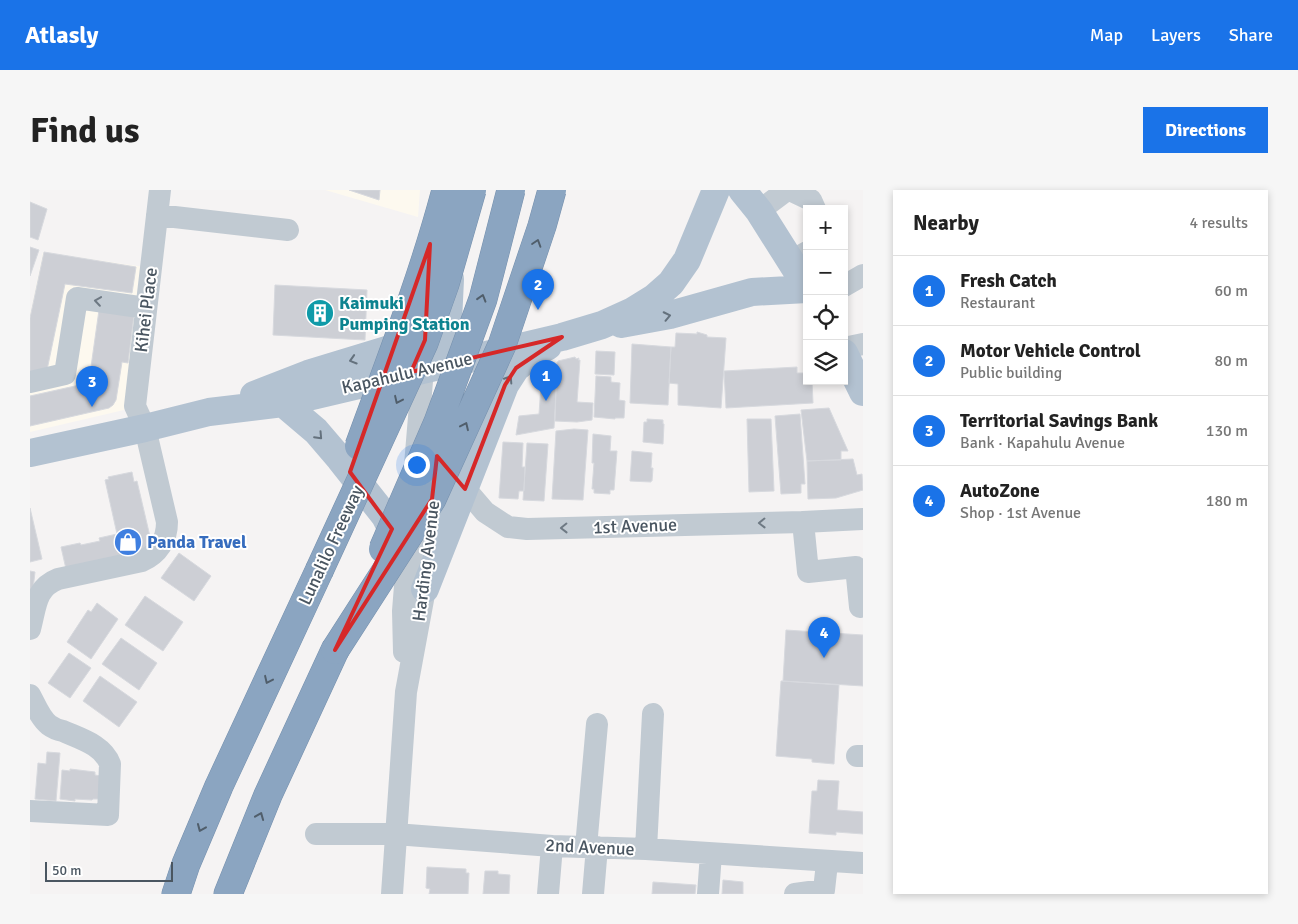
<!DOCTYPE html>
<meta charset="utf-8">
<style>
body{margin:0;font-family:Signika,sans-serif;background:#f6f6f6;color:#222}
.controls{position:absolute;right:15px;top:15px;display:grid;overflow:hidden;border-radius:0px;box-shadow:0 2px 8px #0003}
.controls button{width:45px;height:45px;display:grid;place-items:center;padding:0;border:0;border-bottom:1px solid #e0e0e0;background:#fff;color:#222;font:25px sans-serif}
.scale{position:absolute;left:15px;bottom:12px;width:128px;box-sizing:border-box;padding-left:5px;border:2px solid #4a5661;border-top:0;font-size:14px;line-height:18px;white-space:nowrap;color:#4a5661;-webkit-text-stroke:4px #fff;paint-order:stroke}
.you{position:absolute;left:386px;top:274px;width:18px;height:18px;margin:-12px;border:4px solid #fff;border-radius:50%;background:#1a73e8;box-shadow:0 0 0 8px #1a73e833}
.badge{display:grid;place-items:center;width:32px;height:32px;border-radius:50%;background:#1a73e8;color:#fff;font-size:16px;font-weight:700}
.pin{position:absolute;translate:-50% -41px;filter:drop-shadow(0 1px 2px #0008)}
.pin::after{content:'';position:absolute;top:26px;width:18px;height:15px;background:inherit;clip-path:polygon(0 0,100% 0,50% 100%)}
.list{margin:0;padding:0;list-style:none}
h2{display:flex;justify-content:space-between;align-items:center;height:65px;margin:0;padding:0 20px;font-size:21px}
h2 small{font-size:16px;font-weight:400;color:#767676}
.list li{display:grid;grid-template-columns:32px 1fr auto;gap:15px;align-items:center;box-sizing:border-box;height:70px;padding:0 20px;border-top:1px solid #e0e0e0}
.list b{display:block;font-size:19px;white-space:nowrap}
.list p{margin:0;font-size:16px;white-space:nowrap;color:#767676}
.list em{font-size:16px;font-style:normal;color:#767676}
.icon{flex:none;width:28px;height:28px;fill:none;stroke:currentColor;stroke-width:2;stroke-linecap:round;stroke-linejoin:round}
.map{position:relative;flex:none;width:833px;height:704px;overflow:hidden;border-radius:0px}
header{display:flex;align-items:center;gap:30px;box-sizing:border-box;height:70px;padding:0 25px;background:#1a73e8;color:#fff}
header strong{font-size:24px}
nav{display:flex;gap:28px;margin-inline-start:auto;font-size:18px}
.intro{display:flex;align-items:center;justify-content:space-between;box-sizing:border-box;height:120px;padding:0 30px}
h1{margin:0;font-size:35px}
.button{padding:12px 22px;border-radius:0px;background:#1a73e8;color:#fff;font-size:18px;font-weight:700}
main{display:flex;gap:30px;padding:0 30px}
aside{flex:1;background:#fff;border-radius:0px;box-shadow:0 2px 8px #0003}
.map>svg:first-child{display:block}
.commercial{fill:#fdf9ef}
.building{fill:#cdcfd5;stroke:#d7d9de}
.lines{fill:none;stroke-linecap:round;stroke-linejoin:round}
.highway-casing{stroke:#7690ad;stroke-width:29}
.minor{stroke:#c1cad2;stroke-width:22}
.major{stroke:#b3c2d1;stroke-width:28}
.highway{stroke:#8ba5c1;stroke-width:28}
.highway-bridge-casing{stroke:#7690ad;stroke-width:29;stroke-linecap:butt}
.highway-bridge{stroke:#8ba5c1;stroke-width:28}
.oneway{stroke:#505e6b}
.oneway2{stroke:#6e7983}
.oneway3{stroke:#64717d}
.marked{fill:none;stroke:#d62828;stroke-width:4;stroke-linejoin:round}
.labels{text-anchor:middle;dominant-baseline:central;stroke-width:4;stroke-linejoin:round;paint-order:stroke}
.culture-label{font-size:18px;font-weight:bold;fill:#0d838f;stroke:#fff;text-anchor:start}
.street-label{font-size:18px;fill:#4a5661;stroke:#fff}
.shop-label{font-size:18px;font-weight:bold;fill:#366cbe;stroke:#fff;text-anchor:start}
</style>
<header>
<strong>Atlasly</strong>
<nav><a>Map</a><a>Layers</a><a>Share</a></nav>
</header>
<div class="intro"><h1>Find us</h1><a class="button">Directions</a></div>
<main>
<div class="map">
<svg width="833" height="704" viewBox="0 0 833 704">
<rect width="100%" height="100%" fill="#f5f3f3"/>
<path class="commercial" d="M295,0h95l-2,27z
M13,62l101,15 -20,143 -94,22v-117z"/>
<path class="building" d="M319,0h31l-1,10z
M0,12l17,7 -9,31 -8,-3z
M0,57l9,3 -9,26z
M14,62l92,15 -4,26 -67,-9 -18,86 -17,4v-56z
M245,95l92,5 -2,50 -92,-5z
M69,120l35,5 -6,48 -6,-1 -6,38 -3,5 -4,3 -79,18v-30l54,-12 6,-10z
M667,142l10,3v2l19,1 -5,70 -43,-3v-21l-9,-1 2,-36h4l1,-14 21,1z
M602,154l39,3 -3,58 -38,-2z
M566,161l19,1 -1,23 -19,-1z
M545,167l1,2 3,-1 -1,2h2l-3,42 16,1 -1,17 -15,2 -22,-1 2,-59h1v-1z
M767,177v6h10v8h5l1,22 -87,5 -2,-37z
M527,180l-3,58 -38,7 3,-19 20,-2 3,-43z
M566,186l15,1v5l9,1 -1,17 6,1 -1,17h-9v1l-21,-2z
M799,218l19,43h-7v9l-34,1 -6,-51z
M770,224l5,70h-4v9l-20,1 -6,-78z
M617,229l16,1v4h1l-1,20 -20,-2 1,-20h3z
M717,229h24l3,72 -25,1z
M544,239l14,1 -5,70 -31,-1 4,-68z
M563,244l18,2 -1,15h7l-3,39h-4v4l-16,-1v-4h-2l2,-26h-2z
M473,252l20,1 -1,24h3l-1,24h-5l-1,8 -19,-1z
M497,253l21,1 -4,57 -21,-1z
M602,261l20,2 -1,15h2l-1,13h-1v1l-21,-1z
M823,269l4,16 5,-1 1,16 -27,8 -28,1 -1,-38z
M102,282l2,10 3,-1 15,64 -29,13 -57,11 -5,-22 19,-4 1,2 19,-4 -1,-3 18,-4 -12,-54 4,-1 -1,-2z
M0,318l12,51 -12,3z
M149,363l32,23 -17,25 -33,-23z
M0,381l5,1 -3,26h-2z
M115,406l38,26 -20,29 -38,-26z
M67,413l21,16 -27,40 -24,-17 21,-32 3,2z
M756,440l77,5v51l-80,-5z
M91,448l36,25 -18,27 -37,-26z
M39,463l22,15 -21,30 -22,-15z
M70,486l37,26 -18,25 -36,-26z
M751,491l58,4 -5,79 -22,-2v-3l-36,-3z
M17,562l13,1 -4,48 -21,-2 3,-36 8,1z
M40,579l25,3v3l6,1 -2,23h-6l-1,1 -17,-1v2l-15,-2 2,-29 8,1z
M788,590l21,1 -2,29 26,2v22l-27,-2v3l-27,-2 3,-42h5z
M397,677l39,2v4h3l-1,21h-39l1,-5 -4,-1z
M455,681h13v3l12,1 -1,19h-26z
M693,690l20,2v12h-21z
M623,692l43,3 -1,9h-43z"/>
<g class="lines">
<defs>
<path id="highway" d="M146,704l10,-30 33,-78 100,-215
M198,704l40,-99 67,-145"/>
</defs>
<use href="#highway" class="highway-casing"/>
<path class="minor" d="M760,0l21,10 4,9
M729,21l28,-21
M127,25l131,15
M761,71l16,-9
M814,96l19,-11
M814,158l19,-4
M0,192l35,-8 12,-76 69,10
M385,275l8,-96
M425,287l30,35 23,15 19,2 276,-7 60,-3
M773,332l5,50 48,-5 4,40 3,-1
M0,439c6,-22 5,-41 28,-50l84,-18c16,-7 25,-21 25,-39l-22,-94 -10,-22 25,-216
M374,462l-1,-41 6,-76
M0,505c5,9 10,23 19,30 4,3 9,5 14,6 18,8 40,14 47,33l-2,51 -78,-4
M827,566h6
M286,644h79l157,12 94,3 217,14
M556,657l11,-123
M616,659l7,-135
M362,704l14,-202 19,-103 9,-94
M518,704l4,-48
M563,704l4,-47
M678,704l3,-40
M765,704l29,-4 2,-18v-11"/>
<path class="major" d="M712,0l17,21 48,76
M591,134l49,-9 82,-23 55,-3
M814,163l19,39
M416,174l4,-85
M224,205l54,-21 92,-28 15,4
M253,213l33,28 24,28 45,57 16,32
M0,263l115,-25 64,-16 74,-9 279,-66 40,-12 31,-14 21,-13 17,-15 16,-23 29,-70
M395,399l80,-204 11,-17 18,-14 14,-8"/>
<use href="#highway" class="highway"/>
<defs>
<path id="highway-bridge" d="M329,256c31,-85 64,-169 87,-256
M353,359l55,-127 25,-68 20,-55 28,-109
M289,381l105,-228 21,-59 27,-94
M305,460l97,-151 70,-154 40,-119 10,-36"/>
</defs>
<use href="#highway-bridge" class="highway-bridge-casing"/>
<use href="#highway-bridge" class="highway-bridge"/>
</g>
<defs><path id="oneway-chevron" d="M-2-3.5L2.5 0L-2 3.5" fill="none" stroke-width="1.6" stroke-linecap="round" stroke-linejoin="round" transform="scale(1.25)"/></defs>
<g class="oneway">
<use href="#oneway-chevron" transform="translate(507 53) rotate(-72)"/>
<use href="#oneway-chevron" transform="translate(452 108) rotate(-73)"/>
<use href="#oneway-chevron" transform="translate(368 210) rotate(115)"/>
<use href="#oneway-chevron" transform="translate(435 236) rotate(-65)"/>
<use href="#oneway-chevron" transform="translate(238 490) rotate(115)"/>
<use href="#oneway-chevron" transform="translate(230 626) rotate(-68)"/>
<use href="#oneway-chevron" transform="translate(171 638) rotate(113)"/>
</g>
<g class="oneway2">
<use href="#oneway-chevron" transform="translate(68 111) rotate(-172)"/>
<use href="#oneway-chevron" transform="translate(732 333) rotate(179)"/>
<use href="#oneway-chevron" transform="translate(534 338) rotate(179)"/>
</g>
<g class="oneway3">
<use href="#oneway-chevron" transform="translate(637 126) rotate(-12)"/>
<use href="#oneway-chevron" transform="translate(323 170) rotate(163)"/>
<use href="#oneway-chevron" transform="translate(479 189) rotate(-57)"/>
<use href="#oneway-chevron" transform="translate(289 246) rotate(47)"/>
</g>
<path class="marked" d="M400,54l-5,96 -14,32 151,-35 -46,31 -11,17 -40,104 -28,-33 -5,43 -97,151 57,-121 -42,-57z"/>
<defs>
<symbol id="building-disc" viewBox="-11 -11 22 22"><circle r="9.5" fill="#0f9aa8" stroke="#fff"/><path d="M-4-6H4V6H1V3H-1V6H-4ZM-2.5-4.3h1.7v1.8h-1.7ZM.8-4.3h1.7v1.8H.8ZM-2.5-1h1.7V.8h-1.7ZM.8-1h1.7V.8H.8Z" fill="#fff"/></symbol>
<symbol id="shop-disc" viewBox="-11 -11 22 22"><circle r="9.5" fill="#3f7fe0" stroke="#fff"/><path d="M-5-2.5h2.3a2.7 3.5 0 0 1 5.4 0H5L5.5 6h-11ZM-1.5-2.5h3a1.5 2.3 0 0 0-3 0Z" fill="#fff"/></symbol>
</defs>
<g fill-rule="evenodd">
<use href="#building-disc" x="274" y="107" width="32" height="32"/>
<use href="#shop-disc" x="82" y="336" width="32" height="32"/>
</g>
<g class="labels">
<g class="culture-label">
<text x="309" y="113">Kaimuki<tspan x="309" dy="21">Pumping Station</tspan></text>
</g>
<g class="street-label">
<text transform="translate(116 120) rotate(-83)">Kihei Place</text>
<text transform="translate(377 183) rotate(-13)">Kapahulu Avenue</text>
<text transform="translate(605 336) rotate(-2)">1st Avenue</text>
<text transform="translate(301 355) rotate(-65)">Lunalilo Freeway</text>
<text transform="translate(396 371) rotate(-83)">Harding Avenue</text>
<text transform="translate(560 657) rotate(3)">2nd Avenue</text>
</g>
<g class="shop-label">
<text x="117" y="352">Panda Travel</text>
</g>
</g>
</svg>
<div class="controls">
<button>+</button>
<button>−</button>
<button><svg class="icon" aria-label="locate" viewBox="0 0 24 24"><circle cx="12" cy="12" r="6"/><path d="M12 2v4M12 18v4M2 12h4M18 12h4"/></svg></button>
<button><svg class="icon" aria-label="layers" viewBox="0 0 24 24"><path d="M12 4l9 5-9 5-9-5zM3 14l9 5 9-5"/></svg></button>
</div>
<div class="scale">50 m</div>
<div class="you"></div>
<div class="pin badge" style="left:516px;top:211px">1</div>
<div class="pin badge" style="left:508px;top:120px">2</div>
<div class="pin badge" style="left:62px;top:217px">3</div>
<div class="pin badge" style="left:794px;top:468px">4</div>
</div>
<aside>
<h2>Nearby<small>4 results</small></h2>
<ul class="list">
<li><span class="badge">1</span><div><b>Fresh Catch</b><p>Restaurant</p></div><em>60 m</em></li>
<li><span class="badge">2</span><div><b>Motor Vehicle Control</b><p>Public building</p></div><em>80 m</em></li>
<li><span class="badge">3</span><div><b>Territorial Savings Bank</b><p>Bank · Kapahulu Avenue</p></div><em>130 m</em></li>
<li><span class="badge">4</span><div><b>AutoZone</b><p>Shop · 1st Avenue</p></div><em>180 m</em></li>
</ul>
</aside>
</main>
